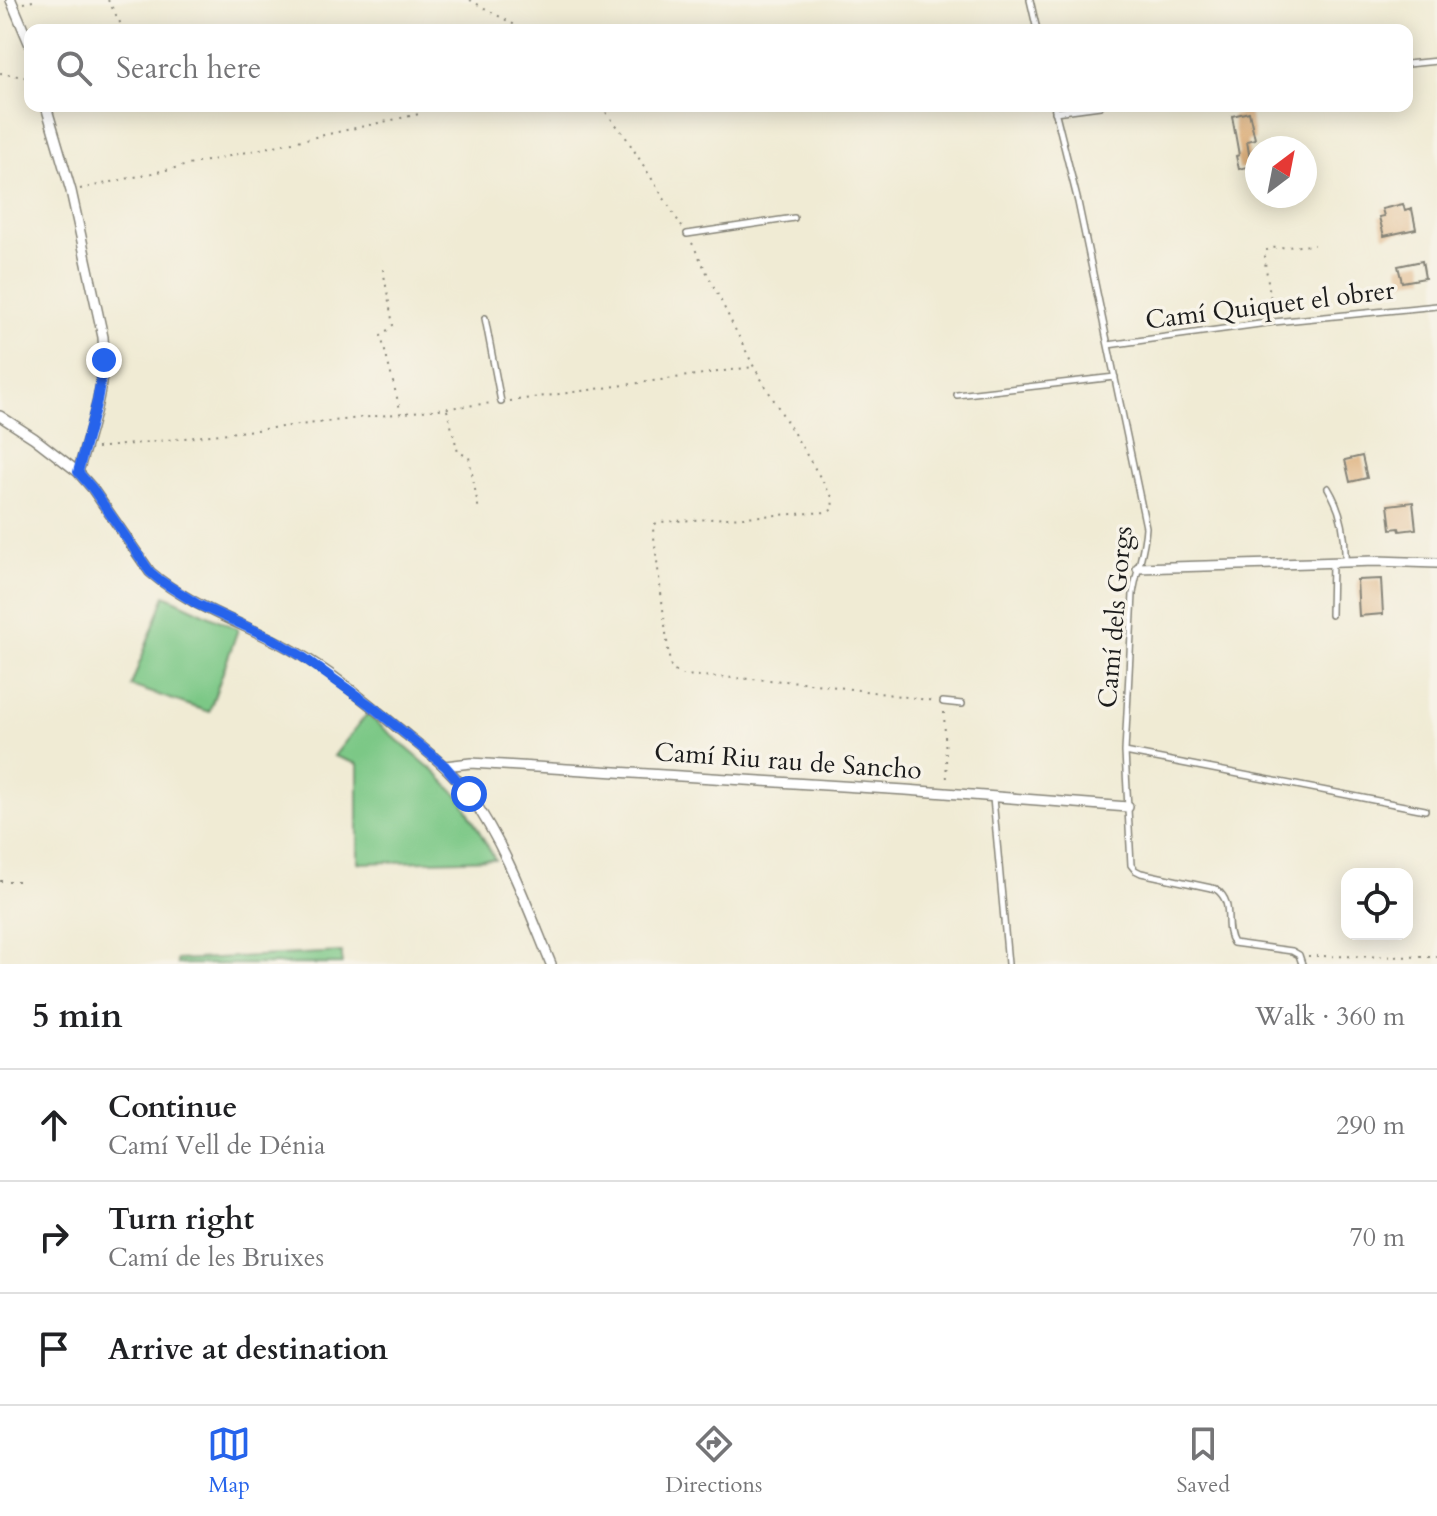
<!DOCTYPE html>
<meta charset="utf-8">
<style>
body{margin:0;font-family:Cardo,serif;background:#f2f2f2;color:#202124}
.controls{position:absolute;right:24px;bottom:24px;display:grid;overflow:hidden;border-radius:16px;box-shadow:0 4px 20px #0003}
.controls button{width:72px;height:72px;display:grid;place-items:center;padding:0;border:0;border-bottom:2px solid #e0e0e0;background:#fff;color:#202124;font:40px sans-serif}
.compass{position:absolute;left:1245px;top:136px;width:72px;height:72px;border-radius:50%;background:#fff;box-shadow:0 4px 20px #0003;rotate:32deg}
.stop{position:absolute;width:24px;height:24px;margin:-18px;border:6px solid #2563eb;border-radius:50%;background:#fff}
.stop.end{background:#2563eb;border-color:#fff;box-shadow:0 2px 8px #0008}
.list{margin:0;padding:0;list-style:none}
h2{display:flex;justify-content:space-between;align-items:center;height:104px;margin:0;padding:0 32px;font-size:34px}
h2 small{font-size:26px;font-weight:400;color:#757577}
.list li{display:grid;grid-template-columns:52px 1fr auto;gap:24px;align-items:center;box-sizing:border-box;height:112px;padding:0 32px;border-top:2px solid #e0e0e0}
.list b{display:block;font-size:30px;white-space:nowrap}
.list p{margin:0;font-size:26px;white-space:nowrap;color:#757577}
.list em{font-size:26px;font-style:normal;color:#757577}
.icon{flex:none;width:44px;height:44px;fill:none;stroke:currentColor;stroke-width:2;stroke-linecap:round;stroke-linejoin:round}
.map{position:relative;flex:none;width:1437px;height:964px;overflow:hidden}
.search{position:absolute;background:#fff;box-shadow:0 4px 20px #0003;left:24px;right:24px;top:24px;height:88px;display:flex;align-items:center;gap:20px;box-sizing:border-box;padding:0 28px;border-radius:16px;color:#757577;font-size:30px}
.sheet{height:440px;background:#fff}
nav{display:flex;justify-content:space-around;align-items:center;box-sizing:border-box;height:112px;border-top:2px solid #e0e0e0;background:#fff;font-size:22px;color:#757577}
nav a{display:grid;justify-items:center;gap:4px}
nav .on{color:#2563eb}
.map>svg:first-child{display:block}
.green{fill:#7cc886;stroke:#4c7251;stroke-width:2}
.building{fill:#deb17e}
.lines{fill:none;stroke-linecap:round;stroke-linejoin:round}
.service-casing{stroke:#868478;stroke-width:8}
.minor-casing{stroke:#868478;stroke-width:12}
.path{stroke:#868478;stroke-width:2;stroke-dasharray:2 6;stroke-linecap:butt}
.service{stroke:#fff;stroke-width:5}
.minor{stroke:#fff;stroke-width:9}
.route{stroke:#2563eb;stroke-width:10}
.labels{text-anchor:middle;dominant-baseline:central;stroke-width:7;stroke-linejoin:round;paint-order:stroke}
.street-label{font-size:26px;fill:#1c1c1c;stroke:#f7f3e8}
</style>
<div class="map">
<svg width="1437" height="964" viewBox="0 0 1437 964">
<rect width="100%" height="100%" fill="#f7f3e8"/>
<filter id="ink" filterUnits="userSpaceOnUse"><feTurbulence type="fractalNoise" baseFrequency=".0125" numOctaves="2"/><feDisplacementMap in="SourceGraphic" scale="16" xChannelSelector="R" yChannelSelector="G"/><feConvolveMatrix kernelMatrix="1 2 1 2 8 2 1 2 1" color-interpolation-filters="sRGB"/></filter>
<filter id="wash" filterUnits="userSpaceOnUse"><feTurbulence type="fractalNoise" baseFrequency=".006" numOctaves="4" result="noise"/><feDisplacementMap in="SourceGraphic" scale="32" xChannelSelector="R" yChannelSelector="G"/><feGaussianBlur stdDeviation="1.8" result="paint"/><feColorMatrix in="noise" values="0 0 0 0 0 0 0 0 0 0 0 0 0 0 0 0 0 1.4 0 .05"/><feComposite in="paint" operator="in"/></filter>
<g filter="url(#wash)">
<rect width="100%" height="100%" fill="#f0ebd4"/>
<path class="green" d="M165,595l73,34 -29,83 -78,-26z
M367,714l69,59 25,26 34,60 -137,4v-99l-24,-8z
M342,952v12h-165v-4z"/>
<g id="blocks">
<path class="building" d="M1249,112l6,27 -8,2 4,25 -12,3 -3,-13 3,-1 -7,-39z
M1403,204l2,7 7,-2 4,20 -32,7 -5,-19 5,-1 -2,-7z
M1422,261l3,17 -23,4 -4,-16z
M1362,456l5,22 -17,4 -5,-22z
M1413,502l3,27 -16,2 -1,-3 -8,1 -3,-24z
M1381,579l2,35 -24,2 -2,-36z"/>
</g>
</g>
<g filter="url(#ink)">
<use href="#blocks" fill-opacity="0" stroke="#868478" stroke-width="2"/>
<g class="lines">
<defs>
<path id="service" d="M1030,0l7,30
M1407,64l30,-3
M1054,106l24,96 68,325c-1,23 -10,45 -13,67l-8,158 6,113 4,5 6,3 75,16c20,15 6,36 17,54l59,8 7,4 3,9
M1055,112l45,-6
M687,234l107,-16
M485,318l16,84
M1108,345l166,-23 163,-16
M957,395l158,-18
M1328,488c14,23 18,48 17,74
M1331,615l1,-52
M943,702l19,2
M1125,752l300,58
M993,798l15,166"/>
<path id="minor" d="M11,0l19,45
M46,106l25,85 32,146c4,45 -12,91 -25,135
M0,416l34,22 44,34 14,16 58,84c42,36 97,52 144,79 37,21 71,50 104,77 25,20 51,39 71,66 37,52 58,112 82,170
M1138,568l238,-7 61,2
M445,766l26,-3 435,27 222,17"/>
</defs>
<use href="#service" class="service-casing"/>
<use href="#minor" class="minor-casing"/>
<path class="path" d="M108,0l16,30
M470,0l54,30
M23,3l15,-3
M0,73l30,5
M601,106l24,30 57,91
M80,189l339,-75
M692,243l62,124 78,130 1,12 -5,3 -169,10 -4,2 -2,5 17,136 4,6 9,4 119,7 133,19
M383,269l10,56 -12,11 20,77
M1273,313l-9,-57 1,-5 6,-3 43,-3
M510,401l243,-34
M447,410l11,42 11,5 10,54
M97,448l395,-45
M944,712l3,69
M0,881h21
M1308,956l129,1"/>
<use href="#service" class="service"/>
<use href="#minor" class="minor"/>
</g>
</g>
<g class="lines" filter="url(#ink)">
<path class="route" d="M104,360l-7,41 -19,71 14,16 58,84 11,9 36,23 76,35 27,16 70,50 75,61 24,28"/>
</g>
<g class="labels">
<g class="street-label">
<text transform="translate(1270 305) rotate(-7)">Camí Quiquet el obrer</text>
<text transform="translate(1115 617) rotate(-85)">Camí dels Gorgs</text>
<text transform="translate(788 761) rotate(4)">Camí Riu rau de Sancho</text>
</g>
</g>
</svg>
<div class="controls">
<button><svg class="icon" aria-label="locate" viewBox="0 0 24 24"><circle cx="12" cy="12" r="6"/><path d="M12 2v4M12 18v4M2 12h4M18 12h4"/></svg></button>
</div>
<svg class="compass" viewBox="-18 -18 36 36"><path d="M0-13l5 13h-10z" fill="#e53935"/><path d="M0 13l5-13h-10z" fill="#757577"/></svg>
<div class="stop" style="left:469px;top:794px"></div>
<div class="stop end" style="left:104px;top:360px"></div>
<div class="search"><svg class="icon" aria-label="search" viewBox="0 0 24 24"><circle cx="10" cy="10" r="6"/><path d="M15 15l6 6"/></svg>Search here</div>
</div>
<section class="sheet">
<h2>5 min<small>Walk · 360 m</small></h2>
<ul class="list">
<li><svg class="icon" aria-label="ahead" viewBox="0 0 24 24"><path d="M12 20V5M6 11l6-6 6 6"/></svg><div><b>Continue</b><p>Camí Vell de Dénia</p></div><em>290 m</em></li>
<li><svg class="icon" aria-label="right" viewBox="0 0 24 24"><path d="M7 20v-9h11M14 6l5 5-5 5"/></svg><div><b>Turn right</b><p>Camí de les Bruixes</p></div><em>70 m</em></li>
<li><svg class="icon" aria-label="arrive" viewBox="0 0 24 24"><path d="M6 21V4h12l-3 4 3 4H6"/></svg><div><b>Arrive at destination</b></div></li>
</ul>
</section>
<nav>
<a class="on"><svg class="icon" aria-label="map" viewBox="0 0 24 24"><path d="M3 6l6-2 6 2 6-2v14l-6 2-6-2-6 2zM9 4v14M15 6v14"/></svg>Map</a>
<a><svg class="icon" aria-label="directions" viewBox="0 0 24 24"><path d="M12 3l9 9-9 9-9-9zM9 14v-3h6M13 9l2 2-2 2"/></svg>Directions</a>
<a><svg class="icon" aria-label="saved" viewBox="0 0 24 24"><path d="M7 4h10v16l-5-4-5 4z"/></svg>Saved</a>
</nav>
